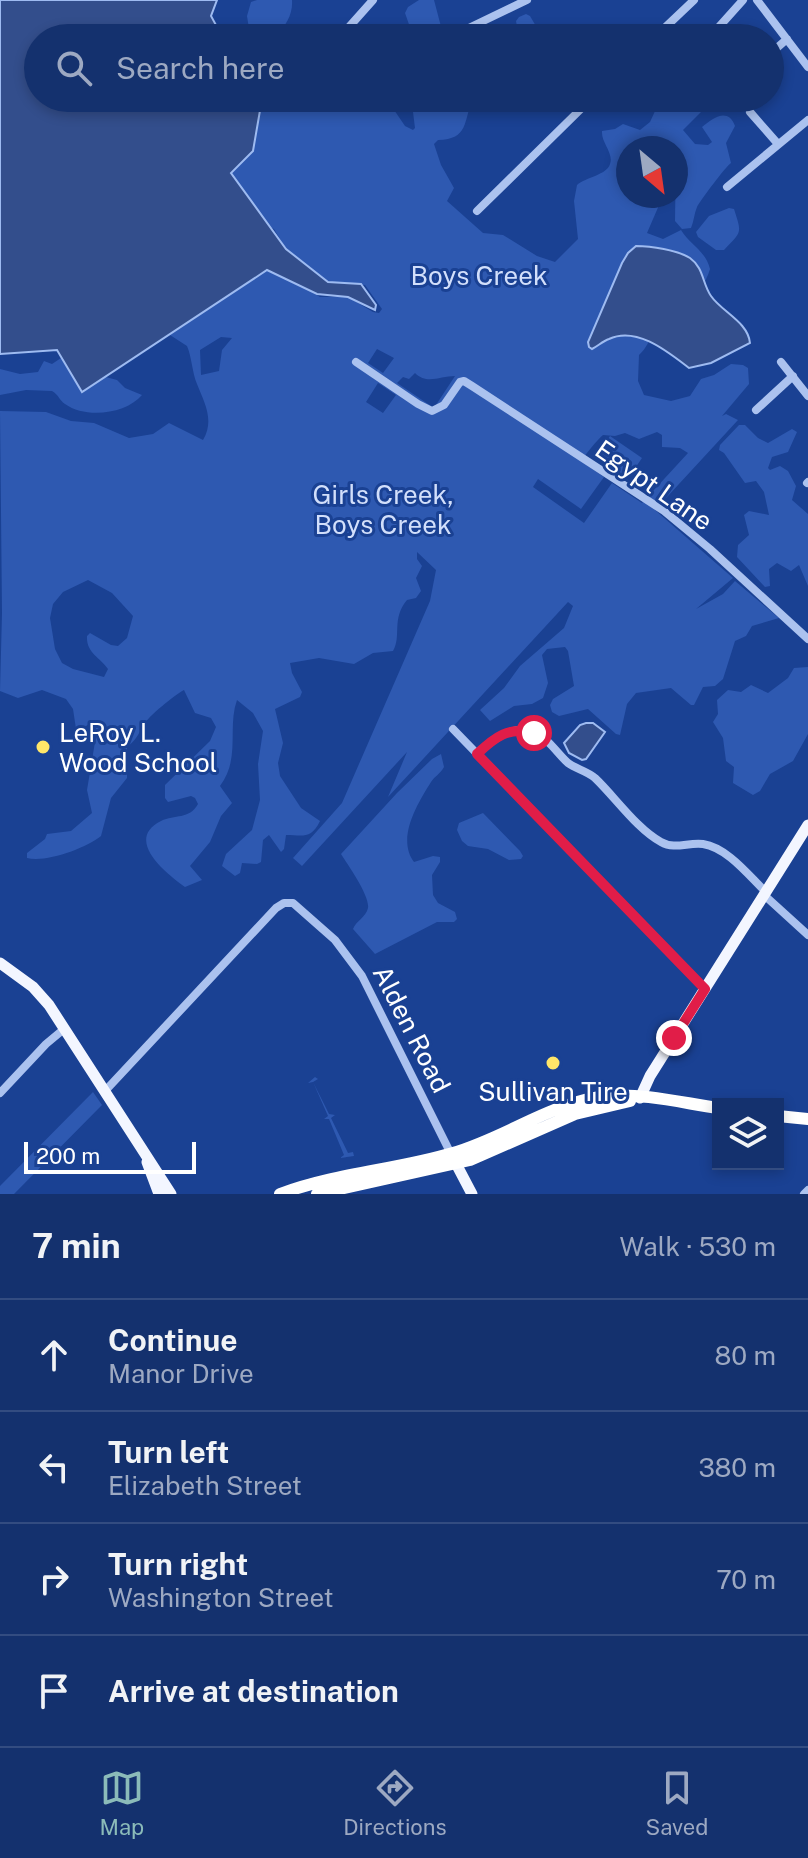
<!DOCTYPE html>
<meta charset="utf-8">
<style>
body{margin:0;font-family:"Public Sans",sans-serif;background:#213d76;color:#f1f3f6}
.controls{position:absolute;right:24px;bottom:24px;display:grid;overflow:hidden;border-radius:0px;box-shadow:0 4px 12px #0003}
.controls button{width:72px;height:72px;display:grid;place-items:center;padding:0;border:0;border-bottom:2px solid #334c81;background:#14316e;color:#f1f3f6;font:40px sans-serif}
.compass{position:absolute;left:616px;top:136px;width:72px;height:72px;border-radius:50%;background:#14316e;box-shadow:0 4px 12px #0003;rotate:151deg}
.scale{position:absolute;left:24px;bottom:20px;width:172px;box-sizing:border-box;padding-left:8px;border:4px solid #fff;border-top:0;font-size:22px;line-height:28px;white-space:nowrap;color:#fff;-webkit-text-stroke:6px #1a4193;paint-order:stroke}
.stop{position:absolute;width:24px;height:24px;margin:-18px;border:6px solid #e11d48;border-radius:50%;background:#fff}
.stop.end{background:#e11d48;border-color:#fff;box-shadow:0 2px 8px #0008}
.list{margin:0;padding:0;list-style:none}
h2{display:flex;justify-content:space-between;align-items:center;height:104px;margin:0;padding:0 32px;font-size:34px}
h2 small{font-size:26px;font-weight:400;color:#9da9c2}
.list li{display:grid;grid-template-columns:52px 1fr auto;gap:24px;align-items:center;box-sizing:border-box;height:112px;padding:0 32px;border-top:2px solid #334c81}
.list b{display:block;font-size:30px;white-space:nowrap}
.list p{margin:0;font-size:26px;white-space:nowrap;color:#9da9c2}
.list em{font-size:26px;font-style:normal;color:#9da9c2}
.icon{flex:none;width:44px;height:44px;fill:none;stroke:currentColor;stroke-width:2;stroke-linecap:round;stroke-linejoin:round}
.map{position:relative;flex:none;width:808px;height:1194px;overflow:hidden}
.search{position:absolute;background:#14316e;box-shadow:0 4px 12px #0003;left:24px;right:24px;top:24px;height:88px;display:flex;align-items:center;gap:20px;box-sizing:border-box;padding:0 28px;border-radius:44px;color:#9da9c2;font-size:30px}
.sheet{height:552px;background:#14316e}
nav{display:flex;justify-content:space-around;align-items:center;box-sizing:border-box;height:112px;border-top:2px solid #334c81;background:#14316e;font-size:22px;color:#9da9c2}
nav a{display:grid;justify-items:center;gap:4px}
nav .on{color:#8bbbb9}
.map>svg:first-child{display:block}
.green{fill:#2e59b1;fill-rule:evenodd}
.water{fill:#334e8c;stroke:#9ebbf1;stroke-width:2}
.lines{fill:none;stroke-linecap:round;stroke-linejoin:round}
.minor{stroke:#abc2ef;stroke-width:8}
.major{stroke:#f3f6ff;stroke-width:11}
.highway{stroke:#fff;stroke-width:12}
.route{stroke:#e11d48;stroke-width:10}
.poi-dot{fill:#ffe669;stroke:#1a4193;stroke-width:3}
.labels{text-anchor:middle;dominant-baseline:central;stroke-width:6;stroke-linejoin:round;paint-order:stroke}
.park-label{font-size:26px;fill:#d2dffb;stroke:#1a4193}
.street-label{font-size:26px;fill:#fff;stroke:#1a4193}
.poi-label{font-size:26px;fill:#fff;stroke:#1a4193;text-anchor:start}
</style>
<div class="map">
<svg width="808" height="1194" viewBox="0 0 808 1194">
<rect width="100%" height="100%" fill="#1a4193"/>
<path class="green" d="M257,0h35c1,14 -6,26 -16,35l1,3h-24l-3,-3 -3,-19 4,-14z
M419,0h15l10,38h-16l-3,-8 -13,3 -7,-20 3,-6z
M526,14l4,2 10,17 17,1 6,4h-44l-3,-17 3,-4z
M249,98h104l4,4 6,-4h23l19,28 8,4 2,-2 -2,-16 10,-6v-8h50c-10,24 -4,41 -35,42l-4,4 7,21 13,23 -7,13 36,32 20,2 34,21 18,6 23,-23 -4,-38 3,-16c9,-8 30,-10 33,-21 4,-11 -9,-21 -8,-33l13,-2 8,-5 17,6 10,-8 11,-24h54l-32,32 12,14 13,1 4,-3 -10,-15c11,-9 26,-20 33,-1l-9,17 5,20c-5,3 -31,38 -34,44 -3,7 -3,14 -6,21l-9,1 -7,-8 1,-73h-48v48h35l-16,37 16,6 18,-9c9,15 25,21 29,39 -8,29 -39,41 -56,64 -6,8 -7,15 -15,22l-1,26 6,14 27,6 19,-5 11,-17 13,-4 17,-11 12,1 5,3 1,16 -27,32 4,-2 12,6 -83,90 78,68 -37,31 27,-15 12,-13 44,37 -27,8 -6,10 -11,5 -12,38 -8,7 -12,1 -9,18h-3l-20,-17 -35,5 -9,11 -7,31 -4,-1 -28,-25 -29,7 -7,-4 -2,-7 3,-6 21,-13 -6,-35 -3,-4 -18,2 -5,6 6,28 -5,15 -11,6 -18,2 -24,15 -10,-11 24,-22 16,-22 44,-38 9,-22 -5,-4 -180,195 19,-45 -105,114 -9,-8 49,-55 88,-202 6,-31 -19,-18v7l5,7 -6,12 5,13 -5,7 -9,2c-16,19 -5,36 -14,51l-20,2 -19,11 -35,-6 -29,5 2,10 10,19 -2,5 -25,12 8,34 -5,20 2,13 21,32 19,13c-9,19 -18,14 -34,14l-2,14 -3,3 -12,-17 -6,5 -2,22 -4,2 -15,-1 -2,10 -5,3 -13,-10 4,-12 26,-24 8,-30 -2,-36 5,-33 -10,-18 -16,-13c-10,28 4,58 -17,86l12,17 -11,13 -11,26 -20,24 12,14 -17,7c-17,-12 -62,-47 -24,-66 14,-7 28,-1 37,-17l-3,-6 -4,-2 -23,6 -3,-4v-13l45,-44 6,-14 -5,-9 -16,-5 -11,-23c-9,5 -36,26 -41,36 -5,9 -7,14 -16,21v31l-16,20 -10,38c-15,12 -55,27 -74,22v-5l18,-14 2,-5 24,-3 21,-18 -5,-23 9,-54 -1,-6 -6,-6 -9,6 -4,-1 -3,-20 -7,-10 -24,-9 -24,8 -18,-7 2,-78 -2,-202 46,1 25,9 23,2 35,15 24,-4 16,-11 34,17c12,-20 1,-38 -6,-56 -5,-12 -5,-26 -10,-38l-17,-11 -1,-5 93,-62 12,2 46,27h28l25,15 6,1 3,-4 -17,-24 -38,-3 -41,-33 -12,-20 -9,-5 -34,-51c15,-25 30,-45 30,-73zM221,337l11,1 -10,12 -3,21 -18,4 -1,-25zM377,349l17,9 -11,15 -15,-10zM415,373c12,12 25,3 40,3l-21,32 -37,-25 6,-6 6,2zM378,383l18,12 -13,18 -17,-11zM657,432l5,3v12l18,1 8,5 -46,50 -30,-20 -28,40 -51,-36 5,-8 43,30 23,-32 -23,-16c5,-7 16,-21 22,-26l12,1 10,-3 14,6zM88,580l24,13 21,23 -6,22 -9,8 -7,-1 -21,-12 -3,3c-1,17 13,21 21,33l-4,8 -31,-8 -11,-6 -7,-14 -5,-31 3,-14 10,-12z
M729,208l5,1c8,25 8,22 -10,41h-8l-18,-13 -2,-5 13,-16z
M61,358l37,17 19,5 8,8 17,7c-16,19 -56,24 -77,9 -6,-4 -6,-9 -13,-13l-26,-1 -26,5v-26l20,5 18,-2 6,-11 8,3z
M739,425h6l13,13 10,5 24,-14 5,3 -9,20 -16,5 -4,11 2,2 10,-4 8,5 8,15 -4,14 16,14v72l-9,-21 -8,6 -14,-8 -8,6 1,17 -5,1 -28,-30 1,-12 11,-10 -5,-20 5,-4 20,4 -5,-23 -8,-11 -11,2 -21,-30 -5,-3 1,-5z
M610,436l32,22 -15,22 -32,-23z
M808,667v67l-15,27 -23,13 -10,17 -7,4 -20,-12 1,-16 -8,-6 -3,-23 -10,-16 5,-8 -1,-14 11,-10 13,2 10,-7 17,8 20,-15 6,-10z
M441,754l3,13c-4,7 -9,9 -13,15 -13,21 -35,56 -17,80l19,-6 7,1v5l-8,13 1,20 5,8 17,9 2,7 -3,3h-17l-62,32 -22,-25c3,-8 13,-12 15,-21 2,-12 -20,-43 -27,-54l56,-61 35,-34z
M483,813l37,38 3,5 -2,3 -12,1 -21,-11 -20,-3 -6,-5 -5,-11 2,-7z
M315,1077l3,2 -5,3 16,32 6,1 -4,3 17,35 5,-1 1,4 -14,2 4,-3 -15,-36h-5l4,-3 -15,-34 -5,1z
M93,1092l9,13 -88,89h-14v-8z"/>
<path class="water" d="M0,0h217l-6,16 12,22h-185v60l224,1 -9,52 -22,22 55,76 42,33 33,2 15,21 -1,5 -27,-13 -31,-3 -50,-24 -185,122 -25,-42 -57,4z
M636,246c15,0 41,4 54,12 14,10 12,25 21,38 11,16 37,26 39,47l-39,20 -22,5c-21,-16 -52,-42 -80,-29 -6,2 -11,7 -17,10l-3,-2 -1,-5 34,-79 6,-10z
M586,723h7l12,9 -19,27 -4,1 -13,-7 -5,-10 16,-18z"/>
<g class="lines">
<path class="minor" d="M757,0l51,67
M350,38l-3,-7 2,-4 24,-27
M448,38l79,-38
M654,38l40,-38
M709,38l34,-38
M770,54l17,-15
M750,112l28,32
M727,187l81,-67
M477,211l115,-113
M356,362l62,42 14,7 12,-6 16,-23 4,-1 8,5 192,125 46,38 98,90
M781,362l27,34
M756,410l37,-34
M807,483l1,-1
M453,729l252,260
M477,754c20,-19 45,-36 70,-13 7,6 13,15 21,22 8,6 19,8 27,15 20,19 42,51 66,64 14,8 27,0 42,2 25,4 46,32 63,48
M764,895l44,40
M105,1091l171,-183 8,-5h9l42,37 27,36 89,178
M0,1093l46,-49 18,-15
M804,1194l4,-4"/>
<path class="major" d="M0,963l33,24 16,18 122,189
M640,1098l10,-22 158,-251
M452,1156l20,38
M147,1162l12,32"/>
<path class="highway" d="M778,1116l30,3
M280,1194c56,-21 116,-24 173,-41 53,-15 100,-52 155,-57 36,-3 75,7 110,12
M317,1194l153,-34 105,-46 55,-13"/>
</g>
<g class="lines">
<path class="route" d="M534,733c-25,-7 -39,4 -57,21l228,235 -31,49"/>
</g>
<g class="poi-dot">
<circle cx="43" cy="747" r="8"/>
<circle cx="553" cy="1063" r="8"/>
</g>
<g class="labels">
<g class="park-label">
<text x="479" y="275">Boys Creek</text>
<text x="383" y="494">Girls Creek,<tspan x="383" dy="30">Boys Creek</tspan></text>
</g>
<g class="street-label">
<text transform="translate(654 485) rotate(35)">Egypt Lane</text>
<text transform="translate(412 1029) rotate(63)">Alden Road</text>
</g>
<g class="poi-label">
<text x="59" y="732">LeRoy L.<tspan x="59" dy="30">Wood School</tspan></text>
<text x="553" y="1091" text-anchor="middle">Sullivan Tire</text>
</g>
</g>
</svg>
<div class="controls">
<button><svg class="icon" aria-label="layers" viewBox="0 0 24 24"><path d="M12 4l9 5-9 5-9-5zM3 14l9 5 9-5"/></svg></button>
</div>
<svg class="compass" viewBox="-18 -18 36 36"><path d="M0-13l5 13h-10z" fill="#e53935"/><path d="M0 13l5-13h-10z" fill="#9da9c2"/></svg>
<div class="scale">200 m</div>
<div class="stop" style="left:534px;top:733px"></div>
<div class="stop end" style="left:674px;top:1038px"></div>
<div class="search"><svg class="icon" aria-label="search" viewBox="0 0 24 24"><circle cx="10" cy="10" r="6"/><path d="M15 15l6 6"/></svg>Search here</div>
</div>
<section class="sheet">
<h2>7 min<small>Walk · 530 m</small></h2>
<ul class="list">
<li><svg class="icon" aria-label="ahead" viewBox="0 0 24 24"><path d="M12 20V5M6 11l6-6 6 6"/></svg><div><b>Continue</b><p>Manor Drive</p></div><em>80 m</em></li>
<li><svg class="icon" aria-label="left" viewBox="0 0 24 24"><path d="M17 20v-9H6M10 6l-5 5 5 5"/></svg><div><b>Turn left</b><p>Elizabeth Street</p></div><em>380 m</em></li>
<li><svg class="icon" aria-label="right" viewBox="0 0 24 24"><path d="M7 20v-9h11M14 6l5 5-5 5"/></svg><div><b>Turn right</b><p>Washington Street</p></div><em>70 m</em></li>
<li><svg class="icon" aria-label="arrive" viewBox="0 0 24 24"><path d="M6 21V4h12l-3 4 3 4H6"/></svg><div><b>Arrive at destination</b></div></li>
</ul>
</section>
<nav>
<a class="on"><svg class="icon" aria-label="map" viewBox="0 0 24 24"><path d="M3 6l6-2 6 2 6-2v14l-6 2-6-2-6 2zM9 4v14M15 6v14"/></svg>Map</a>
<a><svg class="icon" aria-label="directions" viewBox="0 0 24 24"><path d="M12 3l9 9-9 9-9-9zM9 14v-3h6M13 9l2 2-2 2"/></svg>Directions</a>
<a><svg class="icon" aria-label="saved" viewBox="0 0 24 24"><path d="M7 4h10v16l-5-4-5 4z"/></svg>Saved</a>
</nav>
